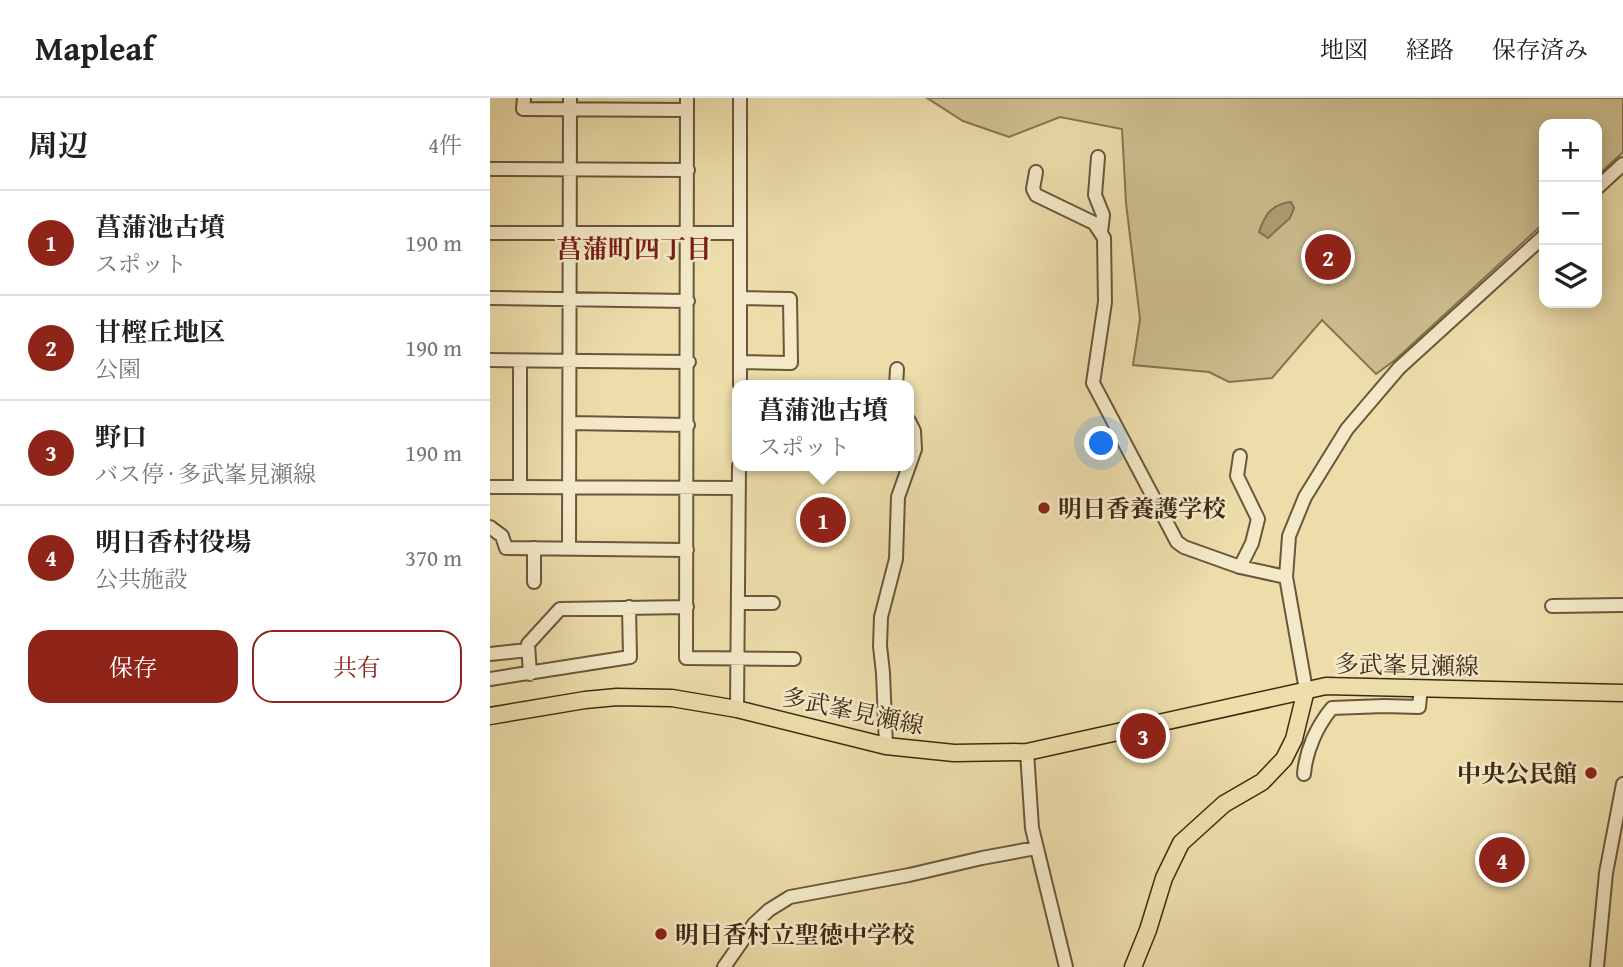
<!DOCTYPE html>
<html lang="ja">
<meta charset="utf-8">
<style>
body{margin:0;font-family:"Gentium Book Plus","Noto Serif JP",serif;background:#f6f6f6;color:#222}
.controls{position:absolute;right:21px;top:21px;display:grid;overflow:hidden;border-radius:14px;box-shadow:0 4px 18px #0003}
.controls button{width:63px;height:63px;display:grid;place-items:center;padding:0;border:0;border-bottom:2px solid #e0e0e0;background:#fff;color:#222;font:35px sans-serif}
.you{position:absolute;left:612px;top:346px;width:24px;height:24px;margin:-18px;border:5px solid #fff;border-radius:50%;background:#1a73e8;box-shadow:0 0 0 10px #1a73e833}
.badge{display:grid;place-items:center;width:46px;height:46px;border-radius:50%;background:#8f2418;color:#fff;font-size:23px;font-weight:700}
.pin{position:absolute;translate:-50% -50%;border:4px solid #fff;box-shadow:0 2px 7px #0006}
.popup{position:absolute;left:242px;top:282px;width:182px;height:91px;box-sizing:border-box;display:grid;place-content:center;border-radius:14px;background:#fff;filter:drop-shadow(0 2px 5px #0005);font-size:23px;white-space:nowrap;color:#767676}
.popup b{font-size:26px;color:#222}
.popup::after{content:'';position:absolute;left:50%;top:100%;margin-left:-14px;border:14px solid transparent;border-top-color:#fff}
.list{margin:0;padding:0;list-style:none}
h2{display:flex;justify-content:space-between;align-items:center;height:91px;margin:0;padding:0 28px;font-size:30px}
h2 small{font-size:23px;font-weight:400;color:#767676}
.list li{display:grid;grid-template-columns:46px 1fr auto;gap:21px;align-items:center;box-sizing:border-box;height:105px;padding:0 28px;border-top:2px solid #e0e0e0}
.list b{display:block;font-size:26px;white-space:nowrap}
.list p{margin:0;font-size:23px;white-space:nowrap;color:#767676}
.list em{font-size:23px;font-style:normal;color:#767676}
.actions{display:flex;gap:14px;padding:21px 28px}
.actions a{flex:1;padding:16px 0;border:2px solid #8f2418;border-radius:21px;text-align:center;font-size:24px;color:#8f2418}
.actions .main{background:#8f2418;color:#fff}
.icon{flex:none;width:38px;height:38px;fill:none;stroke:currentColor;stroke-width:2;stroke-linecap:round;stroke-linejoin:round}
.map{position:relative;flex:none;width:1133px;height:869px;overflow:hidden}
header{display:flex;align-items:center;gap:42px;box-sizing:border-box;height:98px;padding:0 35px;background:#fff;border-bottom:2px solid #e0e0e0}
header strong{font-size:33px}
nav{display:flex;gap:38px;margin-inline-start:auto;font-size:24px}
main{display:flex}
aside{flex:1;background:#fff}
.map>svg:first-child{display:block}
.green{fill:#cebf90;stroke:#867452;stroke-width:2}
.water{fill:#b1a077;stroke:#83714f;stroke-width:2}
.lines{fill:none;stroke-linecap:round;stroke-linejoin:round}
.minor-casing{stroke:#6a573a;stroke-width:16}
.major-casing{stroke:#3e2a14;stroke-width:19}
.minor{stroke:#f3e9c8;stroke-width:12}
.major{stroke:#ecddaa;stroke-width:16}
.poi-dot{fill:#8f2418;stroke:#f3e9c8;stroke-width:2.5}
.labels{text-anchor:middle;dominant-baseline:central;stroke-width:5;stroke-linejoin:round;paint-order:stroke}
.poi-label{font-size:24px;font-weight:bold;fill:#3e2a14;stroke:#f3e9c8;text-anchor:start}
.street-label{font-size:24px;fill:#3e2a14;stroke:#f3e9c8}
.neighbourhood-label{font-size:26px;font-weight:bold;fill:#7a1f14;stroke:#f3e9c8}
</style>
<header>
<strong>Mapleaf</strong>
<nav><a>地図</a><a>経路</a><a>保存済み</a></nav>
</header>
<main>
<aside>
<h2>周辺<small>4件</small></h2>
<ul class="list">
<li><span class="badge">1</span><div><b>菖蒲池古墳</b><p>スポット</p></div><em>190 m</em></li>
<li><span class="badge">2</span><div><b>甘樫丘地区</b><p>公園</p></div><em>190 m</em></li>
<li><span class="badge">3</span><div><b>野口</b><p>バス停 · 多武峯見瀬線</p></div><em>190 m</em></li>
<li><span class="badge">4</span><div><b>明日香村役場</b><p>公共施設</p></div><em>370 m</em></li>
</ul>
<div class="actions"><a class="main">保存</a><a>共有</a></div>
</aside>
<div class="map">
<svg width="1133" height="869" viewBox="0 0 1133 869">
<rect width="100%" height="100%" fill="#ecddaa"/>
<filter id="stains"><feTurbulence type="fractalNoise" baseFrequency=".00286" numOctaves="4"/><feColorMatrix values="0 0 0 0 .2 0 0 0 0 .09 0 0 0 0 .02 0 0 0 .5 -.17"/></filter>
<radialGradient id="worn" r=".72"><stop offset=".6" stop-color="#630" stop-opacity="0"/><stop offset="1" stop-color="#630" stop-opacity=".3"/></radialGradient>
<path class="green" d="M437,0h696v54l-26,24v-52h-53v99l-149,137 -19,14 -54,-54 -50,58 -43,4 -20,-10 -76,-7 7,-46 -14,-116 -4,-74 -62,-12 -51,20 -46,-16z"/>
<path class="water" d="M801,104l3,6 -4,10 -22,20 -9,-6c6,-18 13,-28 32,-30z"/>
<g class="lines">
<defs>
<path id="minor" d="M34,0l-1,11 164,1
M197,0l-1,560 108,1
M608,59l-3,38 8,20 -2,17
M0,71l198,1
M546,74l-3,17 3,6 58,28 10,15 1,64 -12,81 84,159 7,5 56,20 46,10
M1107,90l26,-24
M0,135h250
M0,200l198,3
M0,262l199,2
M30,263v126
M250,264l51,1 -1,-64 -50,-1
M250,287v-287
M406,287l1,-16
M80,325l118,2
M0,389l249,1
M0,429l12,9 4,12 181,2
M44,450v34
M79,451l1,-451
M750,469l12,-24 6,-24 -21,-43 3,-20
M248,505h35
M1062,508l71,-1
M0,556l38,-4
M40,576l-2,-30 32,-35 127,-2
M0,581l140,-22 -1,-50
M816,592l-20,-113 3,-41 16,-39 42,-68 52,-61 145,-132
M247,611l2,-243
M396,648l-3,-73 -3,-27 1,-29 15,-58 2,-62 17,-48 -1,-18 -5,-10
M537,654l5,76 34,139
M814,676c2,-24 13,-48 28,-66l52,-2 35,1 2,-20
M234,869l30,-43 15,-14 21,-13 119,-22 73,-17 54,-10
M1107,869l9,-94 17,-89"/>
<path id="major" d="M0,618l95,-16 32,-3 55,1 65,11 149,37 68,7 73,-1 299,-66 297,7
M643,869l15,-37 16,-52 17,-35 43,-39 38,-22 22,-23 10,-20 12,-49"/>
</defs>
<use href="#minor" class="minor-casing"/>
<use href="#major" class="major-casing"/>
<use href="#minor" class="minor"/>
<use href="#major" class="major"/>
</g>
<g class="poi-dot">
<circle cx="554" cy="410" r="7"/>
<circle cx="1101" cy="675" r="7"/>
<circle cx="171" cy="836" r="7"/>
</g>
<g class="labels">
<g class="poi-label">
<text x="568" y="410">明日香養護学校</text>
<text x="1087" y="675" text-anchor="end">中央公民館</text>
<text x="185" y="836">明日香村立聖徳中学校</text>
</g>
<g class="street-label">
<text transform="translate(917 567) rotate(1)">多武峯見瀬線</text>
<text transform="translate(363 613) rotate(12)">多武峯見瀬線</text>
</g>
<g class="neighbourhood-label">
<text x="144" y="150">菖蒲町四丁目</text>
</g>
</g>
<rect width="100%" height="100%" filter="url(#stains)"/>
<rect width="100%" height="100%" fill="url(#worn)"/>
</svg>
<div class="controls">
<button>+</button>
<button>−</button>
<button><svg class="icon" aria-label="layers" viewBox="0 0 24 24"><path d="M12 4l9 5-9 5-9-5zM3 14l9 5 9-5"/></svg></button>
</div>
<div class="you"></div>
<div class="pin badge" style="left:333px;top:422px">1</div>
<div class="popup"><b>菖蒲池古墳</b>スポット</div>
<div class="pin badge" style="left:838px;top:159px">2</div>
<div class="pin badge" style="left:653px;top:638px">3</div>
<div class="pin badge" style="left:1012px;top:762px">4</div>
</div>
</main>
